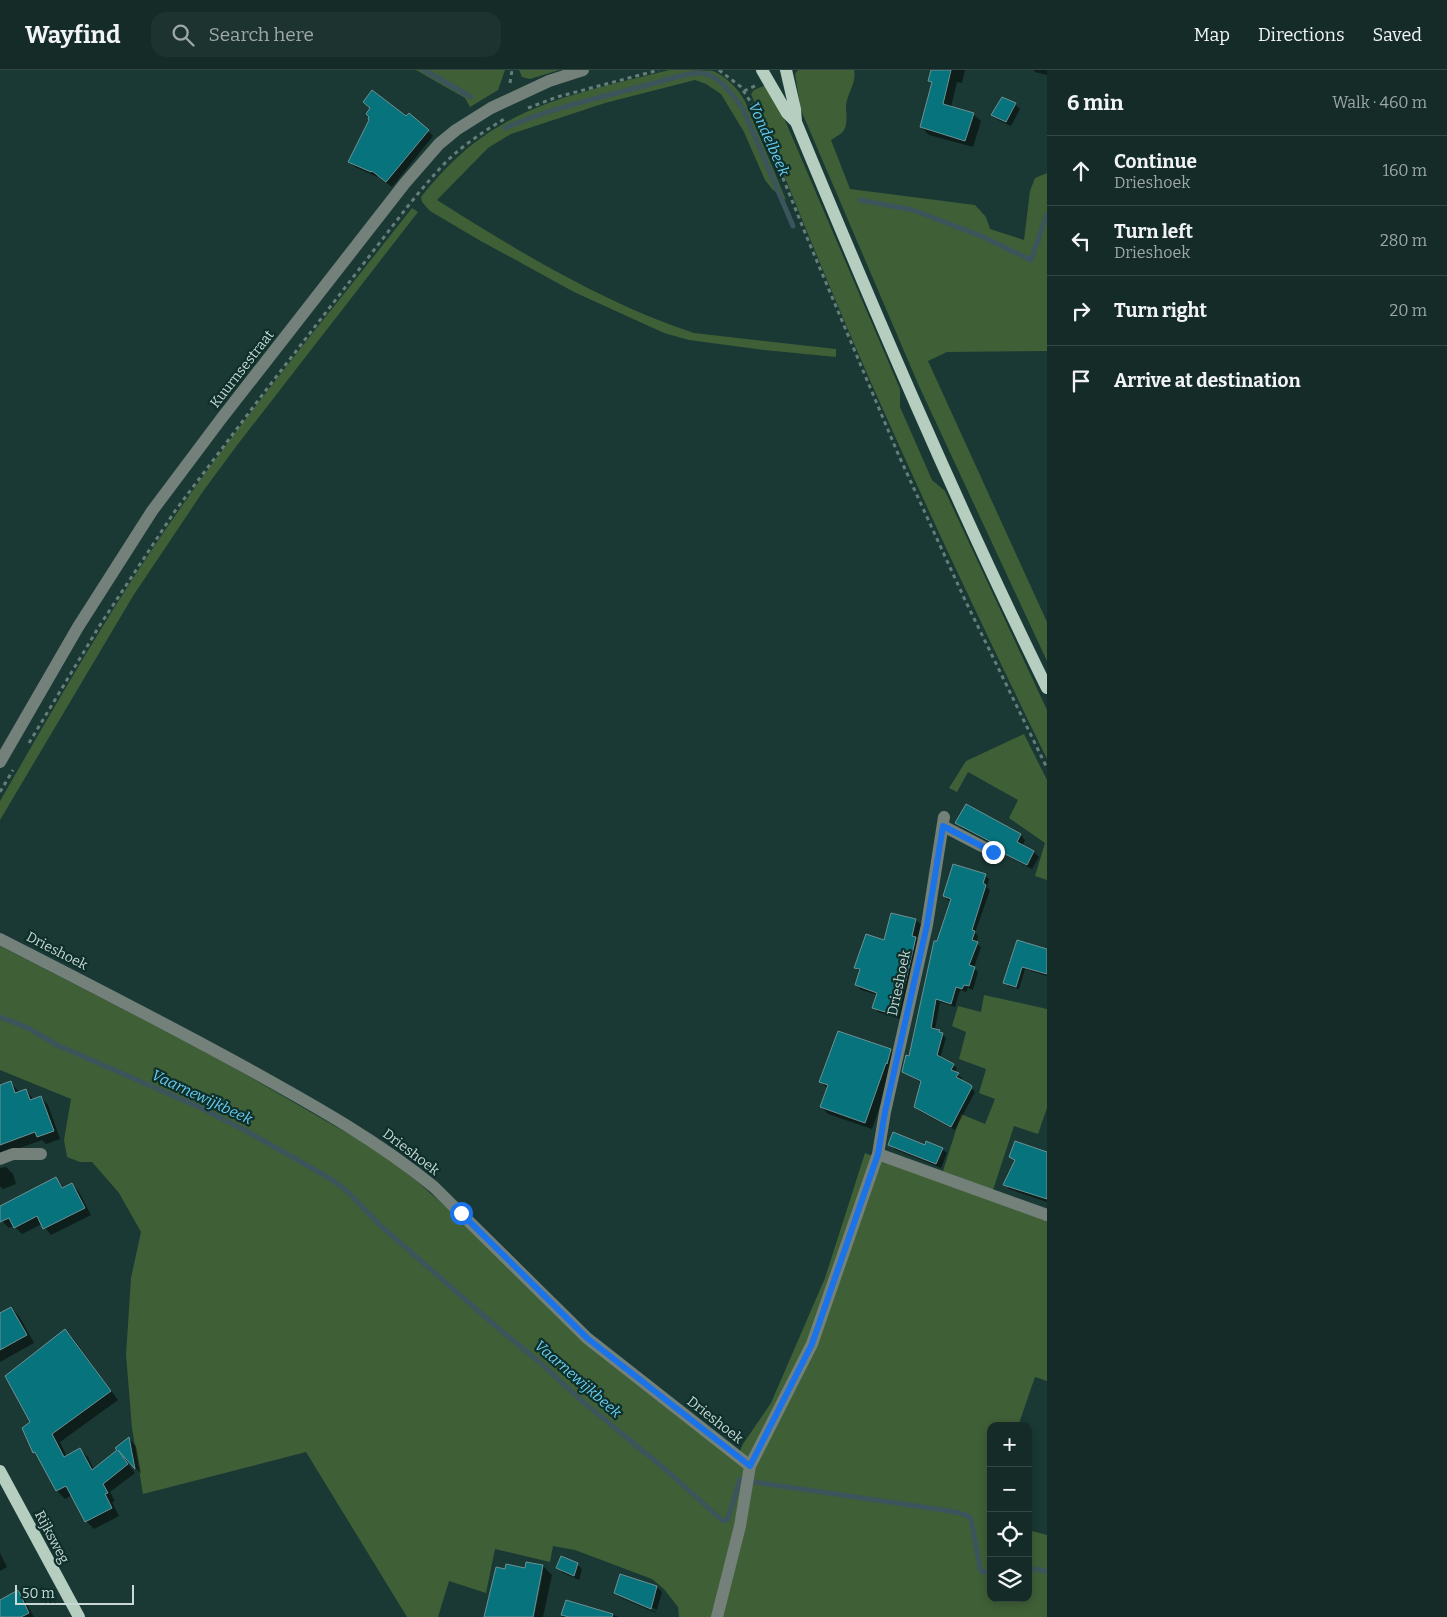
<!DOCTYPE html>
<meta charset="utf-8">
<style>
body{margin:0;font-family:Bitter,serif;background:#1d332f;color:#f1f3f6}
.controls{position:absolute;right:15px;bottom:15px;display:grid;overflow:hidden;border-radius:10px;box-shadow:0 2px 8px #0003}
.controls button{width:45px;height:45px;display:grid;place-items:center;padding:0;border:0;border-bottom:1px solid #334744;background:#142b27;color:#f1f3f6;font:25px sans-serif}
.scale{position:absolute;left:15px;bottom:12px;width:119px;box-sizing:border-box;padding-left:5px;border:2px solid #c7d8d5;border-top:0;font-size:14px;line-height:18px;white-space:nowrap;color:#c7d8d5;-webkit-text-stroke:4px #0f2f2a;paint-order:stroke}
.stop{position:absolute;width:15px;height:15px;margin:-11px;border:4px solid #1a73e8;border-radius:50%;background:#fff}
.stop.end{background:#1a73e8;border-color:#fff;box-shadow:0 1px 5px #0008}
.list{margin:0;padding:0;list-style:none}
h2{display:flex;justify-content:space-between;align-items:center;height:65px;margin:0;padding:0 20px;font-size:21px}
h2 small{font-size:16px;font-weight:400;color:#9da7a7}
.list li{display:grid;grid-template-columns:32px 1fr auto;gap:15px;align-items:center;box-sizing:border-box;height:70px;padding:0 20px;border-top:1px solid #334744}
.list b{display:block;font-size:19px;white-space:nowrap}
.list p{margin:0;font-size:16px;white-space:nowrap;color:#9da7a7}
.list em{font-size:16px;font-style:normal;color:#9da7a7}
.icon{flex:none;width:28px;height:28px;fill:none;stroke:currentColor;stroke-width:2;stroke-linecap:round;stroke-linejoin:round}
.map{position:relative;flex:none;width:1047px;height:1547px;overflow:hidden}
header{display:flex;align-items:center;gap:30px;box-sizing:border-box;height:70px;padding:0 25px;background:#142b27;border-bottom:1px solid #334744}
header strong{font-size:24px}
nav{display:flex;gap:28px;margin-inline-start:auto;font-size:18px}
.search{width:350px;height:45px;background:#1d332f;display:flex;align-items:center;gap:12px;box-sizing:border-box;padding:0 18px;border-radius:15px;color:#9da7a7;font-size:19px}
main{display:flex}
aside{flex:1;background:#142b27}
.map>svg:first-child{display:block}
.green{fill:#3f5f37}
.shadow{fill:#0007}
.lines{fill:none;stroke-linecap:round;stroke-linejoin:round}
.stream{stroke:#3c545b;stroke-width:5}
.building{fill:#07737c;stroke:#6e9194}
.path{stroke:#657e7a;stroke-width:3;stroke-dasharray:4 4;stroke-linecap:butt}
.minor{stroke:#74807a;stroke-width:12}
.major{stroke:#b5cec0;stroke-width:12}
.route{stroke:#1a73e8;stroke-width:6}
.labels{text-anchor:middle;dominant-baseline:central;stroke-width:4.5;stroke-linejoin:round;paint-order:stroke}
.street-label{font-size:14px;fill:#c7d8d5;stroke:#0f2f2a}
.water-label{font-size:15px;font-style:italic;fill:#67cdf3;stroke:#0f2f2a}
</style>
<header>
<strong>Wayfind</strong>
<div class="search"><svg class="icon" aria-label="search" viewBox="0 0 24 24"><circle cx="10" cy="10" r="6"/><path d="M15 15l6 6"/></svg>Search here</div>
<nav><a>Map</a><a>Directions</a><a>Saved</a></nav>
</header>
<main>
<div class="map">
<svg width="1047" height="1547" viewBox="0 0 1047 1547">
<rect width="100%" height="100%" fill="#1a3934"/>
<path class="green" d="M416,0h89l-7,20 -28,17 -5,-9z
M519,0h40l-29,9 -8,-2z
M669,0c9,0 37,0 44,1 14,6 25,18 32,30l41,99 -14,-11 -7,-9 -21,-48 -23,-38 -15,-10 -11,-4 -90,23 -94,31 -23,14 -51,52c79,50 168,104 257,133l142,16v8l-72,-7 -75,-10 -25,-7 -90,-41 -95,-52 -49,-29 -8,-9 -1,-5c23,-29 49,-55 82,-73 48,-28 112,-40 166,-54z
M798,0h56c3,13 -7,23 -8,36 0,7 2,17 -2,24 -3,5 -9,7 -13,10l19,49 125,16 11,12 4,12 34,11 6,-49 5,-13 12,-5v178l-100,1 -19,9 119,261v39l-128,-275 -118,-276 -6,-36z
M766,15l18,33 116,271v18l32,73 13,11 102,219v49c-60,-123 -119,-247 -174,-372 -43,-97 -82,-195 -122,-293l3,-4z
M412,138l6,4 -180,232 -34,46 -71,106 -133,224v-19c49,-85 98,-171 153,-253 79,-118 171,-228 259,-340z
M1024,664l23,46v100l-12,-4 10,-33 -36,-25 9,-18 -50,-28 -11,20 -8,-4 17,-27z
M0,876l203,104 177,102 33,26 323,283 7,-17 28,-41 54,-125 40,-125 37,15 145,53v160l-12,-4 -17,49h-27v172h37v-68l19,5v82h-368l-1,-10 -14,-18 -12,-10 -77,-29 -22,-4 -3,16 -55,-13 -9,44 -37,-12 -11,36h-31l-101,-165 -163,42 -11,-66 -6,-73 5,-77 10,-46 -22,-39 -27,-31h-12l-13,-5 -3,-17 7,-41 -71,-29z
M984,925l63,14v99l-9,26 -24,-8 -21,64 -50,-19 18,-57 24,10 10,-25 -16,-6 7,-24 -27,-10 7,-27 -14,-6 6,-20 23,6z"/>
<path class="shadow" d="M932,0h33l-3,13 -5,-1 -6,25 22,7 8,7 -8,26 -44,-12 -8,-8 12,-43 -4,-4z
M1034,0h13v5l-12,-3z
M1015,34l5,5 -9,17 -13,-6 -5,-5z
M406,48l22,13 5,5 -41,51 -14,-11 -1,1 -22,-10 -6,-5z
M966,736l55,29 4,5 -3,6 12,6 5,5 -7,12 -25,-13 -7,-8 -38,-20 -5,-5z
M985,805l-3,15 4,-13 3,2 -2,8 3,3 -15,43 3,3 -2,7 5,4 -7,21 4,4 -5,18 -5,-2 -2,4 -6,-2 -5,17 -15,-5 -5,28 4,1 7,7 -6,20 13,7 4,3 -2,5 7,5 -2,3 10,5 5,6 -20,38 -36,-19 -4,-4 7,-24 -14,-8 -4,-4 6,-14 27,-114 15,-42 -4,-1 -4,-4z
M891,844l25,6 5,5 -4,14 3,4 -20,76 -22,-7 -4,-5 4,-12 -17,-5 -5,-5 4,-13 -5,-5 30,-26z
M1018,871l29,22v13l-22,-7 -6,20 -11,-3 -4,-4z
M890,980l7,7 -25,72 -44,-15 -7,-7 7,-18 -7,-7z
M0,1012l1,4 10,-3 8,9 7,-2 8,10 7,-3 7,8 12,34 -14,5 -4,-4 -36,13 -6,12z
M890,1075l52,4 5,4 -6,15 -47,-19z
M1047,1083v49l-38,-13 -4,-5 11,-23 -5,-4z
M6,1097l7,7 3,10 -13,5 -3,-3v-18z
M56,1108l8,10 8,-4 7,8 12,23 -40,20 -9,-11 -20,10 -8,-8 -5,2 -7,-7 -2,-4v-9z
M11,1238l8,8 15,27 -34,19v-48z
M65,1260l8,8 45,62 -58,42 7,15 13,-7 8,7 6,13 25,-20 10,-11 7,7 5,28 -13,-14 -1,2 8,11 -25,19 5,9 -3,1 7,14 -25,13 -8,-8 -14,-26 -7,4 -8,-8 -18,-34 -5,-5 -2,-29z
M0,1483l7,14 -7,4z
M527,1493l16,3 9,9 -9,42h-9l9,-45h-2l-9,45h-47l21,-46 20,-2z
M577,1494l5,5 -3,11 -16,-7 -5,-5z
M621,1506l36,11 5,5 -5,18 -37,-16v3l-4,-4z
M17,1522l7,7 10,18h-34v-16z
M620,1527l36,15v1l-35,-15z
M567,1531l52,16h-57z"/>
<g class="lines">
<path class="stream" d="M424,0l47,27
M505,58c46,-20 98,-31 146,-44 12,-3 38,-12 49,-11 19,1 33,22 43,36l50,117
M860,130l53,10 68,26 50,24 16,-46
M0,947l28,11 29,17 142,62 49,25 83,47 17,13 31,32
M381,1156l118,103 38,31 44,40 85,70 57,51 5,-2 12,-40
M754,1412l190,28 15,3 9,3 3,3 9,49 2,4 9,-1
M1028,1498l19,3"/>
</g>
<path class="building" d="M931,0h20l-8,34 31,9 -9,28 -45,-14 12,-45 -4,-1z
M372,20l34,26 3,-3 20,17 -43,52 -14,-11 -1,1 -23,-10 21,-42 -1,-1 1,-2 -3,-3 4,-6 -7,-6z
M1002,27l14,6 -10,19 -15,-7z
M966,734l55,30 -4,8 17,9 -7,14 -26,-13 -4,-7 -42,-22z
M953,794l33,10 -3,9 3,2 -14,45 3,1 -3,9 6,2 -9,23 6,2 -6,19 -5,-1 -2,4 -6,-2 -5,17 -15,-5 -5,29 9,2 -1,2 4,1 -6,22 17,9 -3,6 8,3 -3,4 15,8 1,2 -21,40 -37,-20 7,-26 -19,-9 4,-17 3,1 25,-115h3l14,-42 -8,-3z
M891,843l25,6 -4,17 4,1 -10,43 -11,35 -23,-7 5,-15 -22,-8 5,-16 -6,-1 12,-34 18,6z
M1017,870l30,9v25l-25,-7 -6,20 -13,-4z
M838,961l53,18 -4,15 -1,-1 -21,60 -45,-16 8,-22 -9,-3z
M11,1011l4,12 11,-4 4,11 11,-4 13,35 -17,6 -2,-5 -35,13v-60z
M893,1062l32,13 1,-4 17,7 -7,16 -48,-19z
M1015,1071l32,11v47l-44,-14 12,-25 -6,-3z
M56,1107l6,11 10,-5 13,25 -42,21 -6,-13 -23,12 -5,-10 -9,4v-16z
M11,1237l16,28 -27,15v-37z
M65,1259l46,62 -59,43 12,23 16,-9 12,22 25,-20 -2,-2 14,-11 6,32 -17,-19 10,14 -25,20 5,9 -3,1 7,14 -27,14 -19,-36 -10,5 -21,-39 -2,1 -11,-25 8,-6 -25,-46z
M561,1486l17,7 -4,13 -18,-8z
M526,1492l17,3 -10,52h-49l12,-50 9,2 1,-5 19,4z
M620,1504l37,12 -6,23 -37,-16z
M18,1520l11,23 -8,4h-21v-17z
M566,1530l47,14 -1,3h-43l-8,-2z"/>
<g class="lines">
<path class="path" d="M719,0l22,17 14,22 53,131 91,216 66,144 82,168
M510,13l2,-13
M744,21l13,-6
M528,38l29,-11 102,-27
M29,673l71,-118 75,-114 88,-117 145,-188c13,-16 26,-32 41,-47 17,-16 37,-29 57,-41
M0,722l13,-22"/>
<path class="minor" d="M0,692l78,-135 74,-116 69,-92 184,-236 34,-39 17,-14 35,-22 58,-27 34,-11
M943,756l50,26
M0,869c84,43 169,86 252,132 63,35 126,70 182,116l153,151 163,128 62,-122 66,-190 7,-42 42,-187 17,-108
M878,1084l169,61
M0,1089l13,-5h28
M717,1547l23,-91 10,-60"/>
<path class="major" d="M762,0l25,43 9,9
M786,0l9,39 1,13c79,191 160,381 251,566
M0,1401l79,146"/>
</g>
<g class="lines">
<path class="route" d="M461,1143l126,125 163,128 62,-122 66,-190 7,-42 42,-187 16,-99 50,26"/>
</g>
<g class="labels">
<g class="street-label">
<text transform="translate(242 299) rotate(-52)">Kuurnsestraat</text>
<text transform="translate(57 881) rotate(27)">Drieshoek</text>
<text transform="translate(899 913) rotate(-78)">Drieshoek</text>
<text transform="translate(411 1082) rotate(37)">Drieshoek</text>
<text transform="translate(715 1350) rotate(38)">Drieshoek</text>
<text transform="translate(52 1467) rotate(62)">Rijksweg</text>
</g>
<g class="water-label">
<text transform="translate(769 69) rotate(66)">Vondelbeek</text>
<text transform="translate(202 1027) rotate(25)">Vaarnewijkbeek</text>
<text transform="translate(578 1309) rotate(41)">Vaarnewijkbeek</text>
</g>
</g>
</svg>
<div class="controls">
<button>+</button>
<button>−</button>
<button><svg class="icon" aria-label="locate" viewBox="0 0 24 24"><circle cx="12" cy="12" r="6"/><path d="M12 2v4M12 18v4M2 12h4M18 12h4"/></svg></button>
<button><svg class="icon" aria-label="layers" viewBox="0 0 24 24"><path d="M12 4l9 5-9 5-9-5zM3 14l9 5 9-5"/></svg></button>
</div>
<div class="scale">50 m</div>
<div class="stop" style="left:461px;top:1143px"></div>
<div class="stop end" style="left:993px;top:782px"></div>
</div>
<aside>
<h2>6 min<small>Walk · 460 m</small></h2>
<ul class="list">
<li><svg class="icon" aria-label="ahead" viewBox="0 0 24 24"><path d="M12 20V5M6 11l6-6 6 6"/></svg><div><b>Continue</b><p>Drieshoek</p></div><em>160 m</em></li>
<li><svg class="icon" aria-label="left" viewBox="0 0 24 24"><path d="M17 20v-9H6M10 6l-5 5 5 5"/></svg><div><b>Turn left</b><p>Drieshoek</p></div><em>280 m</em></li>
<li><svg class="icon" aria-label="right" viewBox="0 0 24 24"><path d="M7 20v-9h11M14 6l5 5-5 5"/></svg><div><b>Turn right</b></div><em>20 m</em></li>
<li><svg class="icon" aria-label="arrive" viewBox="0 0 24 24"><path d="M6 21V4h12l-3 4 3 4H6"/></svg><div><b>Arrive at destination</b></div></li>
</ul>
</aside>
</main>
